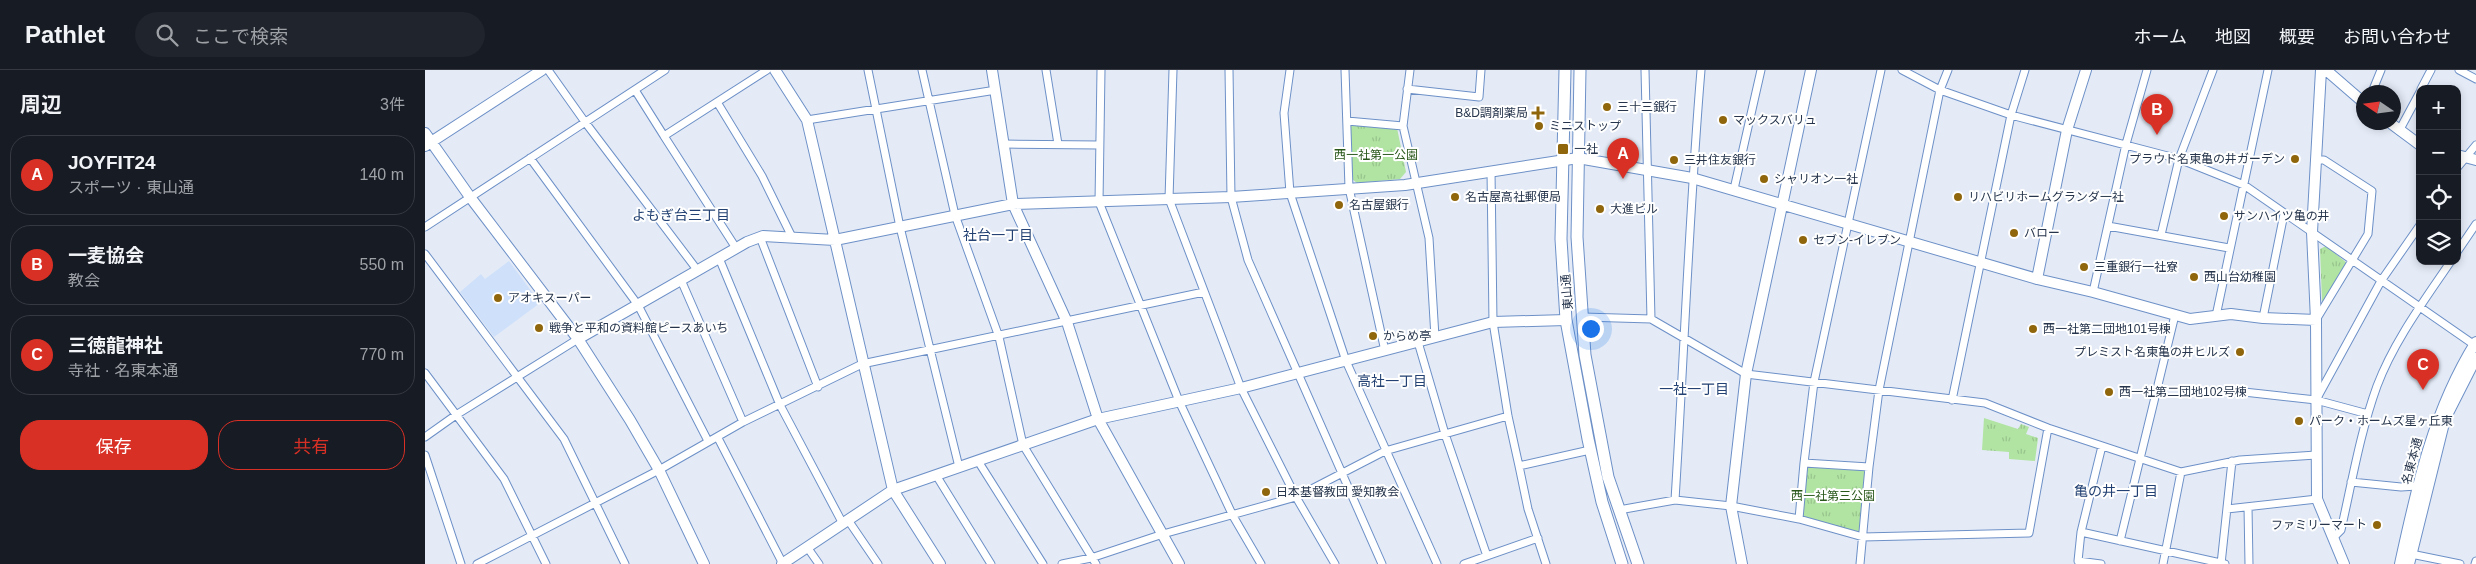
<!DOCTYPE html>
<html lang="ja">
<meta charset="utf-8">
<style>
body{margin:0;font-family:Arial,"Noto Sans JP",sans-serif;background:#20242c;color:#f1f3f6}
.controls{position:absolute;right:15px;top:15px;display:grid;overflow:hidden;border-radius:10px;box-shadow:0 2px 8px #0003}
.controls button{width:45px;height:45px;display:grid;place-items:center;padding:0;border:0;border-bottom:1px solid #363941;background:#171b24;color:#f1f3f6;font:25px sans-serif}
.compass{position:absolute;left:1931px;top:15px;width:45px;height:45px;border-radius:50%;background:#171b24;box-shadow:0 2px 8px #0003;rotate:283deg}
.you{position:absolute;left:1165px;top:258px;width:18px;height:18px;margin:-12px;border:4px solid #fff;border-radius:50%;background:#1a73e8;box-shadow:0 0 0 8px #1a73e833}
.badge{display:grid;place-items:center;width:32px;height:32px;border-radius:50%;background:#d93025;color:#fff;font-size:16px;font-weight:700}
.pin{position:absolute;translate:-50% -41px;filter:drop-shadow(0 1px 2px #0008)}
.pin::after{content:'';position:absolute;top:26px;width:18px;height:15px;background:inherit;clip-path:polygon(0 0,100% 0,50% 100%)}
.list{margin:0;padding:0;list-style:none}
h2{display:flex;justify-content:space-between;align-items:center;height:65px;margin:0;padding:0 20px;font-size:21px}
h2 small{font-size:16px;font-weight:400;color:#9ea1a6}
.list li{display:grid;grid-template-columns:32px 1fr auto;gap:15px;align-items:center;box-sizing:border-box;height:80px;margin:0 10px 10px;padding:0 10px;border:1px solid #363941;border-radius:20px}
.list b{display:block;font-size:19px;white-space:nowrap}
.list p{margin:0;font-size:16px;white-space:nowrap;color:#9ea1a6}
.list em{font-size:16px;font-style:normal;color:#9ea1a6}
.actions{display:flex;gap:10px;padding:15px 20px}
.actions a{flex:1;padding:11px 0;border:1px solid #d93025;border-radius:20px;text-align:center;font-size:18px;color:#d93025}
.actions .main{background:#d93025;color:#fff}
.icon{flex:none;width:28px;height:28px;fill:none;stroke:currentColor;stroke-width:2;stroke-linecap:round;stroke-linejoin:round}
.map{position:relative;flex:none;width:2051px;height:494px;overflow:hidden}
header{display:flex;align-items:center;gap:30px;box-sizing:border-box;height:70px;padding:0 25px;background:#171b24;border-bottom:1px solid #363941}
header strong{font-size:24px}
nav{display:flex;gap:28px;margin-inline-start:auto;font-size:18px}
.search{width:350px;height:45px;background:#20242c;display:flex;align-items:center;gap:12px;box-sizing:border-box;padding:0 18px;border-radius:28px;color:#9ea1a6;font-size:19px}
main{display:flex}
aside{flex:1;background:#171b24}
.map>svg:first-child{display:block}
.built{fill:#cfe0fa}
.park{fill:url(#park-tufts)}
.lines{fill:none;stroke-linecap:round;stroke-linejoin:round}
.street-casing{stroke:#6d90c7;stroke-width:9}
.secondary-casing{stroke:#6d90c7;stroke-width:12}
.primary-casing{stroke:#6d90c7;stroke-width:13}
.street{stroke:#fff;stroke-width:7}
.secondary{stroke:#fff;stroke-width:10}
.primary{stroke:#fff;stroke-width:11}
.poi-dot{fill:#90660d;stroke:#fff;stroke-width:2}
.labels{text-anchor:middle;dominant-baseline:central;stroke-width:4;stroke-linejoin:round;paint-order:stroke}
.poi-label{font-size:12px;fill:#26354c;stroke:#fff;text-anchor:start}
.park-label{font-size:12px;fill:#2a581b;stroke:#fff}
.street-label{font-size:12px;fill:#26354c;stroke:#fff}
.neighbourhood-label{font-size:14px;fill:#234273;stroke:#fff}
</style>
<header>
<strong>Pathlet</strong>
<div class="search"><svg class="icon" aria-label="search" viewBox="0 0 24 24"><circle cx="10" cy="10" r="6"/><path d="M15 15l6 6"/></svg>ここで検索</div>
<nav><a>ホーム</a><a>地図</a><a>概要</a><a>お問い合わせ</a></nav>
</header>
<main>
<aside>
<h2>周辺<small>3件</small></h2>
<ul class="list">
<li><span class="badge">A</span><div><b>JOYFIT24</b><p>スポーツ · 東山通</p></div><em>140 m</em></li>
<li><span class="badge">B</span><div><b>一麦協会</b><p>教会</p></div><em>550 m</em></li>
<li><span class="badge">C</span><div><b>三徳龍神社</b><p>寺社 · 名東本通</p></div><em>770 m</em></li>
</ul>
<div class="actions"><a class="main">保存</a><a>共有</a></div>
</aside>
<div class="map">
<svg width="2051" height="494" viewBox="0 0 2051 494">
<defs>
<pattern id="park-tufts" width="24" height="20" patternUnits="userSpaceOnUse" patternTransform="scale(1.25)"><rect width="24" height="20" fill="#b1e4a2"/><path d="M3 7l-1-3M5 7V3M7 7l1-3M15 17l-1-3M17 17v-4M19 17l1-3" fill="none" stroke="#98c48d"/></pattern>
</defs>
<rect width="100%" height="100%" fill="#e4ebf7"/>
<path class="built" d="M84,191l31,42 -46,34 -34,-45 21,-18 4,5z"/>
<path class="park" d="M927,53l45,5 9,44 -6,7 -43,4 -5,-4 -2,-54z
M1901,176l21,17 -20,39 -5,-1 -2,-52z
M1559,348l34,11 3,-5 8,3 -3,7 12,4 -3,23 -26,-2v-7l-27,-2z
M1384,395l55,5 2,3 -6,60 -58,-14 4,-51z"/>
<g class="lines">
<defs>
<path id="street" d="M123,0l37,52 113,149
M443,0l32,157 59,240
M497,0l33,145 44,122 24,108 73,119
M621,0l12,74
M676,0l-2,132 80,199 54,115 28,48
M748,0l-4,129 72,189 55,109 39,67
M804,0l2,127 17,63 134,304
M865,0l-6,43 6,80 56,168 91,203
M920,0l4,118 36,163
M985,0l-7,56 26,112 6,99
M1220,0l6,249 95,55 239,29 63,25 133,44 59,-12 76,-5
M1477,0l38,20 71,25 168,44 65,26 232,161
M2034,0l17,9
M982,19l72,8 2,-27
M1996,19l10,-19
M210,20l29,46
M1947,22l9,-22
M292,32l45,74 30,61
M382,50l189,-30
M922,51l56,5
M1974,61l21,-39
M579,74l95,1
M105,88l108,147 70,136
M1890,90h9l48,31 -4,43 -52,86
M2032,98l19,-23
M1066,101l2,151 15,94 11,50 9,43 18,55
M1309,119l27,-119
M1683,156l121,22
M0,157l240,-157
M1736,165l18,-76 34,-89
M335,167l58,150
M311,178l-72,-112 103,-66
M2032,182l19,-28
M0,184l139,185 61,125
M294,188l61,147 63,119
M256,210l62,142
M1668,222l33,-148 21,-74
M1791,246l52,-246
M1158,247l68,2
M1838,248l21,-104
M993,272l27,92 42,122
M0,303l79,106 42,85
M1810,321l81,9 52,14
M1892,328l64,-117 39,-56
M1527,330l59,-285 14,-45
M0,367l31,-22 122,-76
M293,368l65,126
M1677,376l-21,86 144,32
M0,385l36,109
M553,391l65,103
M1379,393l65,4
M1094,396l71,-16
M511,405l55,89
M1926,412l50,5 16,-1
M1250,430c9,-143 14,-287 26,-430
M1823,437l1,57
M1802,439l90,-10
M1194,440l56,-10 56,6 68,13 64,18 166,-4 19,-105
M1374,449l5,-56 10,-81 67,-312
M423,450l30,44
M1656,462l-3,29 23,3
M1908,468l8,-8c11,-48 19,-97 36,-144 17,-45 47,-85 74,-125
M1695,471l55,-226
M382,477l12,17
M1986,484l49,10
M52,494l182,-94 84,-48 119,-58 342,-72
M637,494l29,-6 72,-24 133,-37 89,-46 123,-35
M1039,494l74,-26
M1435,494l9,-97 10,-77 61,-300 8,-20
M1738,494l18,-92
M1796,494l11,-103
M2050,494l1,-3"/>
<path id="secondary" d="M350,0l32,50 86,370 47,74
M567,0l21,134 54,118 31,97 81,145
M1896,0l-9,162 4,88 1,179 27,65
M1901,0l37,32
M1964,52l31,23
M0,63l45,64 108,142 52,81 29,50 45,94
M0,76l117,-76
M2032,85l19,5
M1612,209l30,-149 19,-60
M153,269l169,-97 16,-6 72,4 178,-36 218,-7 174,-12 173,-27 114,20 345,101 56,13 97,27 41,-5 32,4 53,2
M357,494l111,-74 205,-71 143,-31 252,-66 73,-2
M1317,494l-11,-58 15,-132 65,-304
M1975,494c17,-78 33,-153 76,-222
M1984,494l36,-145 31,-61"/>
<path id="primary" d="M1140,0l-4,169 5,81 22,119 14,63 20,62
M1155,0l-3,167 8,118 23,122 30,87"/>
</defs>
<use href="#street" class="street-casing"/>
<use href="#secondary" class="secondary-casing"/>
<use href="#primary" class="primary-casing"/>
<use href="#street" class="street"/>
<use href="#secondary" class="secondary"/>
<use href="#primary" class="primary"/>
</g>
<g class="poi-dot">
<circle cx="1182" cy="37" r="5"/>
<path d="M1110.5 35.5h5v5h5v5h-5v5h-5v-5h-5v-5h5z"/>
<circle cx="1298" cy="50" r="5"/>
<circle cx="1114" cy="56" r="5"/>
<rect x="1132" y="73" width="12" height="12" rx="2.5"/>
<circle cx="1870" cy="89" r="5"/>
<circle cx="1249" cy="90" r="5"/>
<circle cx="1339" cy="109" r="5"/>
<circle cx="1030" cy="127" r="5"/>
<circle cx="1533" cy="127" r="5"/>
<circle cx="914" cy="135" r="5"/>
<circle cx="1175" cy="139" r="5"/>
<circle cx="1799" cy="146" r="5"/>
<circle cx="1589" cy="163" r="5"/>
<circle cx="1378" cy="170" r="5"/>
<circle cx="1659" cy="197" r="5"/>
<circle cx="1769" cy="207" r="5"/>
<circle cx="73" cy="228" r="5"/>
<circle cx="114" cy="258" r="5"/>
<circle cx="1608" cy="259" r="5"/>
<circle cx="948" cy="266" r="5"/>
<circle cx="1815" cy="282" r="5"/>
<circle cx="1684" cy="322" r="5"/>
<circle cx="1874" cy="351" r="5"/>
<circle cx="841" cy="422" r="5"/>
<circle cx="1952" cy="455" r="5"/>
</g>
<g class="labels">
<g class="poi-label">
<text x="1192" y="37">三十三銀行</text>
<text x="1103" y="43" text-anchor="end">B&amp;D調剤薬局</text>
<text x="1308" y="50">マックスバリュ</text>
<text x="1124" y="56">ミニストップ</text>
<text x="1149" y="79">一社</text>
<text x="1860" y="89" text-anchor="end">プラウド名東亀の井ガーデン</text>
<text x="1259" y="90">三井住友銀行</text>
<text x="1349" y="109">シャリオン一社</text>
<text x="1040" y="127">名古屋高社郵便局</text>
<text x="1543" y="127">リハビリホームグランダ一社</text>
<text x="924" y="135">名古屋銀行</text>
<text x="1185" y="139">大進ビル</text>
<text x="1809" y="146">サンハイツ亀の井</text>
<text x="1599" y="163">バロー</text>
<text x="1388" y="170">セブン-イレブン</text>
<text x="1669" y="197">三重銀行一社寮</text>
<text x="1779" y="207">西山台幼稚園</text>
<text x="83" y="228">アオキスーパー</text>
<text x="124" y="258">戦争と平和の資料館ピースあいち</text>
<text x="1618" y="259">西一社第二団地101号棟</text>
<text x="958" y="266">からめ亭</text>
<text x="1805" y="282" text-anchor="end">プレミスト名東亀の井ヒルズ</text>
<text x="1694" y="322">西一社第二団地102号棟</text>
<text x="1884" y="351">パーク・ホームズ星ヶ丘東</text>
<text x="851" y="422">日本基督教団 愛知教会</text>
<text x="1942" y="455" text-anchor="end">ファミリーマート</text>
</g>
<g class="park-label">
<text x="951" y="85">西一社第一公園</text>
<text x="1408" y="426">西一社第三公園</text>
</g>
<g class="street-label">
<text transform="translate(1142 222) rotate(-95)">東山通</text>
<text transform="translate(1987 391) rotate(-75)">名東本通</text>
</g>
<g class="neighbourhood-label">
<text x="256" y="145">よもぎ台三丁目</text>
<text x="573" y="165">社台一丁目</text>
<text x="967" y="311">高社一丁目</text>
<text x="1269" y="319">一社一丁目</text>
<text x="1691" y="421">亀の井一丁目</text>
</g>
</g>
</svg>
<div class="controls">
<button>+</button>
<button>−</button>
<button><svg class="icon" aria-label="locate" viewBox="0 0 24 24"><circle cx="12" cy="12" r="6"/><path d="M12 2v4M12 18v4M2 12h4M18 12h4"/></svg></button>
<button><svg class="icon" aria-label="layers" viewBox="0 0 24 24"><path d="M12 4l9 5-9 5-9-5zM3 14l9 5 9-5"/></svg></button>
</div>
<svg class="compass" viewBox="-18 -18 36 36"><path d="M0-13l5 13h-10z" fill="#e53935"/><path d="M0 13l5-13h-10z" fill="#9ea1a6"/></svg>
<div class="you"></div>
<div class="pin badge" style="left:1198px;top:109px">A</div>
<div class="pin badge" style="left:1732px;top:65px">B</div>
<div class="pin badge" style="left:1998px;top:320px">C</div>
</div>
</main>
